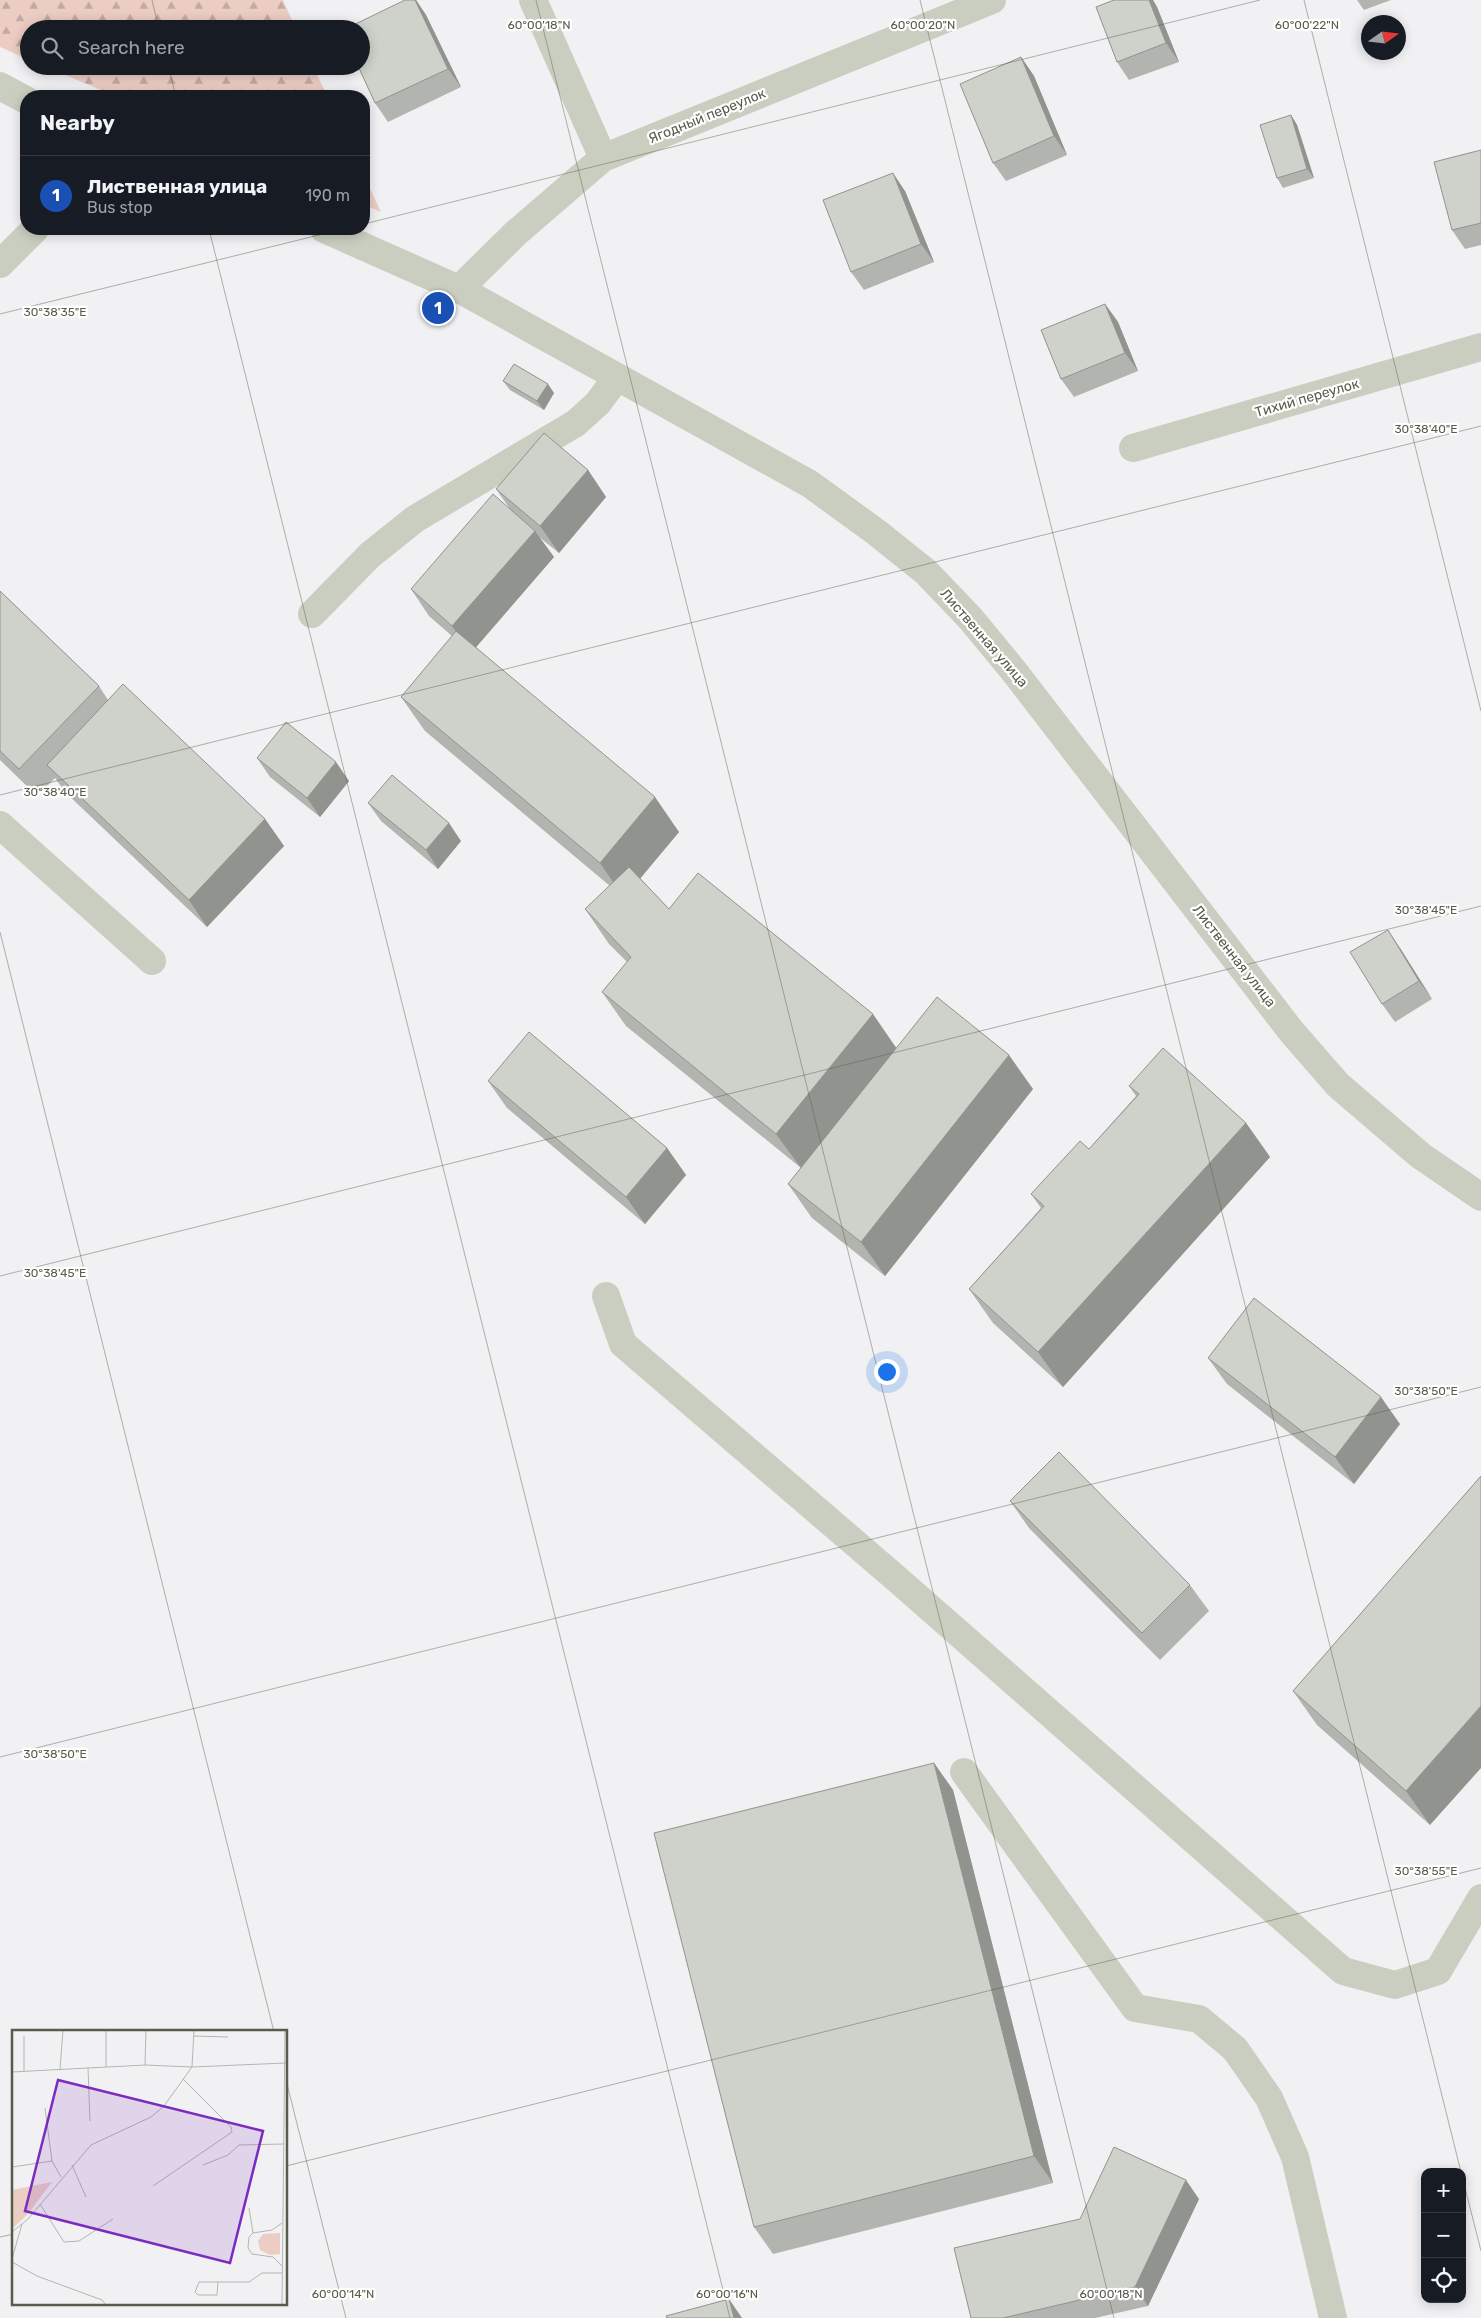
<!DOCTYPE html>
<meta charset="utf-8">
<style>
body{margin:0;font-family:Rubik,sans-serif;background:#242831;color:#f1f3f6}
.controls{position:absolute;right:15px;bottom:15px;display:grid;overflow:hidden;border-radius:10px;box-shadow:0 2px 12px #0003}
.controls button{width:45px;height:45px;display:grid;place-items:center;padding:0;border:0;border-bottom:1px solid #363941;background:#171b24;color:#f1f3f6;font:25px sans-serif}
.compass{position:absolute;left:1361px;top:15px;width:45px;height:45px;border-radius:50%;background:#171b24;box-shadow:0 2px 12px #0003;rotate:76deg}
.you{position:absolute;left:886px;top:1371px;width:18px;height:18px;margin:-12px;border:4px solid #fff;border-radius:50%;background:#1a73e8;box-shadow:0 0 0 8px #1a73e833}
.badge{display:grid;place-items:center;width:32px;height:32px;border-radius:50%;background:#8ed529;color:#fff;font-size:16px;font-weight:700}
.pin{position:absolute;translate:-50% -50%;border:2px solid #fff;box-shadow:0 1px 5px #0006}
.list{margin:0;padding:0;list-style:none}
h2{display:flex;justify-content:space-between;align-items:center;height:65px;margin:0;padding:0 20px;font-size:21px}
h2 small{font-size:16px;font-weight:400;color:#9ea1a6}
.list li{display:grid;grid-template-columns:32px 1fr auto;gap:15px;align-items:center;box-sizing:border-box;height:80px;padding:0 20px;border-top:1px solid #363941}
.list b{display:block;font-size:19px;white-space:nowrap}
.list p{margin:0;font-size:16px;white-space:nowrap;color:#9ea1a6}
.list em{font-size:16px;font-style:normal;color:#9ea1a6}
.icon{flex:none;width:28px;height:28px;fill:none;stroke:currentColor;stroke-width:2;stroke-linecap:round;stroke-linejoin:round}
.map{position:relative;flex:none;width:1481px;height:2318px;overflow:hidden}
.search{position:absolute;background:#171b24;box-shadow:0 2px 12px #0003;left:20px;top:20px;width:350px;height:55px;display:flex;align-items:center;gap:12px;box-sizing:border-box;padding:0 18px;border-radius:28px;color:#9ea1a6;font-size:19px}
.panel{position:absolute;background:#171b24;box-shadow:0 2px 12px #0003;left:20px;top:90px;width:350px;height:145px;border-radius:20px}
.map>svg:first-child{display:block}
.forest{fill:url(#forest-firs)}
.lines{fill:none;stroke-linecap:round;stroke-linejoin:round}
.minor{stroke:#cacec0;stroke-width:28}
.wall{fill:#b2b5af}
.shaded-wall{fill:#91938e}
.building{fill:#cfd2cb;stroke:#91938e}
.ticks{fill:none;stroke:#575d4a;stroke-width:1;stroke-opacity:0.45}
.labels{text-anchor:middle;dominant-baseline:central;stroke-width:4.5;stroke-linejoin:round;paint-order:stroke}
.street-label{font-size:14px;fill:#575d4a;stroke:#fff}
.inset-road{fill:none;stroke:#b3b6af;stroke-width:1}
.view{fill:#7b2cbf;fill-opacity:0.15;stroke:#7b2cbf;stroke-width:2.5}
.inset-edge{fill:none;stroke:#575d4a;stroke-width:2.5}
.ticks-label{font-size:12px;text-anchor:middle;fill:#575d4a;stroke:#fff;stroke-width:4.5;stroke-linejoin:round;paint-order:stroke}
</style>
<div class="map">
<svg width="1481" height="2318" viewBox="0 0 1481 2318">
<defs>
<pattern id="forest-firs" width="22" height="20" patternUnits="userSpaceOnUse" patternTransform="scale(1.25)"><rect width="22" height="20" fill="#eccdc4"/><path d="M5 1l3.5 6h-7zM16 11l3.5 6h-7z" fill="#c2aaa1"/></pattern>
</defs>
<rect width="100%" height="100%" fill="#f1f1f3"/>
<path class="forest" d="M0,0h283l13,29h-267v31l-29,-13z
M44,66h269l14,30h-212z
M364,176l17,36 -17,-7z"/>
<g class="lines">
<path class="minor" d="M533,0l70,158
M0,86l26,14
M324,229l135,60 351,195 66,48 50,40 44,46 43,52 278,361 47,54 83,71 60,41
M0,264l35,-35
M459,289l57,-56 87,-75 389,-158
M1133,448l348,-101
M312,614l58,-59 45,-36 161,-96 22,-20 19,-26
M0,825l152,136
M606,1296l17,48 275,236 445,391 52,14 43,-14 43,-73
M964,1772l171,236 64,11 36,30 34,49 26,59 38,161"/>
</g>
<path class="wall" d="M405,0h11l10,15 35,72 -73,35 -13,-19z
M1114,0h39l4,7 22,55 -50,18 -12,-18z
M1357,0h34l-27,10z
M1021,57l13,19 33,79 -61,26 -13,-18z
M1291,115l6,10 17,53 -31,10 -6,-10z
M1481,150v95l-16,4 -13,-19z
M905,191l29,71 -70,28 -13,-18z
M1105,304l13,18 20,49 -64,26 -13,-18z
M503,381l51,12 -10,17 -34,-20z
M588,470l18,27 -47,56 -20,-16 15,20 -78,90 203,185 -39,46 29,31 227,138 137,42 -148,187 -73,-58 -24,-34 13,-16 -175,-142 -24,-34 25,-30 -18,-18 -24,-35 25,-23 -185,-155 -24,-34 51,-61 -23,-20 -18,-27 99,-80 -14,-20z
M0,591l99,95 9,14 157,119 19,27 -77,81 -142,-135 -10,-14 -18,18 -37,-36z
M257,758l92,23 -29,36 -50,-40z
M368,803l93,38 -23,28 -57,-48z
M1400,948l32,51 -37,23 -13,-18z
M488,1081l179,67 19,27 -41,49 -138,-116z
M1129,1086l117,37 24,34 -207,230 -70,-64 -24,-34 72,-81 -10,-14 58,-45 47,-53z
M1208,1358l192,66 -46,60 -127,-100z
M1481,1476l-51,349 -113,-100 -24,-34z
M1010,1501l180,84 19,26 -49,49 -131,-132z
M934,1763l19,27 100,393 -280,71 -19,-27z
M1199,2199l-51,107 -53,12h-124z"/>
<path class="shaded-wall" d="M415,0h1l10,15 35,72 -13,-18z
M1149,0h4l4,7 22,55 -13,-19z
M1021,57l13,19 33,79 -13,-19z
M1291,115l6,10 17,53 -7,-9z
M893,173l12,18 29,71 -13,-18z
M1105,304l13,18 20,49 -13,-18z
M548,384l6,9 -10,17 -7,-9z
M588,470l18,27 -47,56 -19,-27z
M535,531l19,26 -83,96 -19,-27z
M336,762l13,19 -29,36 -13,-19z
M655,797l24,35 -55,66 -24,-35z
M265,819l19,27 -77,81 -18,-27z
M449,823l12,18 -23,28 -12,-19z
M1388,930l12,18 32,51 -13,-18z
M873,1014l24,35 -96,119 -25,-34z
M1009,1055l24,34 -148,187 -24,-34z
M1246,1123l24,34 -207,230 -25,-35z
M667,1148l19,27 -41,49 -19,-27z
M1381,1397l19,27 -46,60 -19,-27z
M1481,1706v62l-51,57 -24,-34z
M934,1763l19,27 100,393 -19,-27z
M1186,2180l13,19 -51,107 -13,-19z
M729,2299l13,19h-8z"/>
<path class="building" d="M405,0h10l33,69 -73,34 -17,-37h3v-37h-16z
M1114,0h35l17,43 -49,19 -21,-55z
M1021,57l33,79 -61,27 -33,-79z
M1291,115l16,54 -30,9 -17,-53z
M1481,150v73l-29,7 -18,-68z
M893,173l28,71 -70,28 -28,-72z
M1105,304l20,49 -64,26 -20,-49z
M514,364l34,20 -11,17 -34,-20z
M544,433l44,37 -48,56 -44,-37z
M493,494l42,37 -83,95 -41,-37z
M0,591l99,95 -80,83 -19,-18z
M456,631l199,166 -55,66 -199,-166z
M123,684l142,135 -76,81 -142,-135z
M286,722l50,40 -29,36 -50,-40z
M392,775l57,48 -23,27 -58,-47z
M629,867l40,42 29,-36 175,141 -97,120 -174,-142 29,-35 -46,-48z
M1388,930l31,51 -37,23 -32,-52z
M937,997l72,58 -148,187 -73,-58z
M529,1032l138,116 -41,49 -138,-116z
M1163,1048l83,75 -208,229 -69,-63 75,-83 -13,-12 49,-53 9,8 50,-55 -10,-8z
M1254,1298l127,99 -46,60 -127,-99z
M1059,1452l131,133 -48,48 -132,-132z
M1481,1476v230l-75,85 -113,-100z
M934,1763l100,393 -280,71 -100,-394z
M1114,2147l72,33 -51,107 -132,31h-32l-17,-70 126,-29z
M729,2299l5,19h-67l-1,-2z"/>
<path class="ticks" d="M152,0l7,29M536,0l578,2318M920,0l541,2172M1304,0l177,711M168,66l8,30M364,224l896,-224M209,229l521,2089M0,314l343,-85M0,795l1481,-369M0,932l274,1100M0,1276l1481,-370M0,1757l1481,-370M286,2080l60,238M286,2166l1195,-298M1462,2176l19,75M0,2237l14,-3"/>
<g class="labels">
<g class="street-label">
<text transform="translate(707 116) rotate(-22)">Ягодный переулок</text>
<text transform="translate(1307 398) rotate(-16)">Тихий переулок</text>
<text transform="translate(984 638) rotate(49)">Лиственная улица</text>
<text transform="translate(1234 956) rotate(52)">Лиственная улица</text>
</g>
</g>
<g transform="translate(12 2030)">
<rect width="275" height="275" fill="#f1f1f3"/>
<path d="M268,203v21l-10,1 -10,-5 -2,-9 5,-7z" fill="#eccdc4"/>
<path d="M40,152l-25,33 -15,14v-39z" fill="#eccdc4"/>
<path class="inset-road" d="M94,0v37M12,6v35M182,6l34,1M133,35l1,-35M180,37l94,-4M76,38l2,53M48,39l3,-39M0,42l133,-7 47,2M33,78l7,53 9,16M60,135l14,32M191,135l25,-10 11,-10 45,-1M0,137l40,-6M141,156l79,-54 -1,-5 -48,-48M28,174l24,38 15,-1 34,-22M237,178l4,25M270,193l-10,7 -19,3 -4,4 -1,11 4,6 21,3 9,9M0,202l16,-13 63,-74 60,-28 13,-11 28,-39 2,-37M0,229l10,-35M0,232l25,14 65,24 4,5M206,252l-1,13h-19l-3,-3 4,-10h50l13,-9h20M270,275l3,-275"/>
<path class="view" d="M46,50l205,51 -33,132 -205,-52z"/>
<rect width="275" height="275" class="inset-edge"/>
</g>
<g class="ticks-label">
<text x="923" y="29">60°00'20"N</text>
<text x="539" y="29">60°00'18"N</text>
<text x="1307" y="29">60°00'22"N</text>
<text x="55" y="316">30°38'35"E</text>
<text x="1426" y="433">30°38'40"E</text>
<text x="55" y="796">30°38'40"E</text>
<text x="1426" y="914">30°38'45"E</text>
<text x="55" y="1277">30°38'45"E</text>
<text x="1426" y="1395">30°38'50"E</text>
<text x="55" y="1758">30°38'50"E</text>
<text x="1426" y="1875">30°38'55"E</text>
<text x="343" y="2298">60°00'14"N</text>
<text x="727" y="2298">60°00'16"N</text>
<text x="1111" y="2298">60°00'18"N</text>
</g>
</svg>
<div class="controls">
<button>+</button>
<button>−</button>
<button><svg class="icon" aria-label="locate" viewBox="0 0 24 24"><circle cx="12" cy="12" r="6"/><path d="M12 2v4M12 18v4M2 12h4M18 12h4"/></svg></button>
</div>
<svg class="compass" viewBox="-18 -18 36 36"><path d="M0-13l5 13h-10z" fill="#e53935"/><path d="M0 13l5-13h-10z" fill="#9ea1a6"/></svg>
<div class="you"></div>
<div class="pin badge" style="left:438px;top:308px;background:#1a4fb4">1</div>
<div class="search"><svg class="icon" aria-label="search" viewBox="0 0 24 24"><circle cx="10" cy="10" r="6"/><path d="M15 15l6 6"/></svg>Search here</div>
<section class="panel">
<h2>Nearby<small></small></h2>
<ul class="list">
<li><span class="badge" style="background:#1a4fb4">1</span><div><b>Лиственная улица</b><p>Bus stop</p></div><em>190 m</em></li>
</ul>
</section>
</div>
